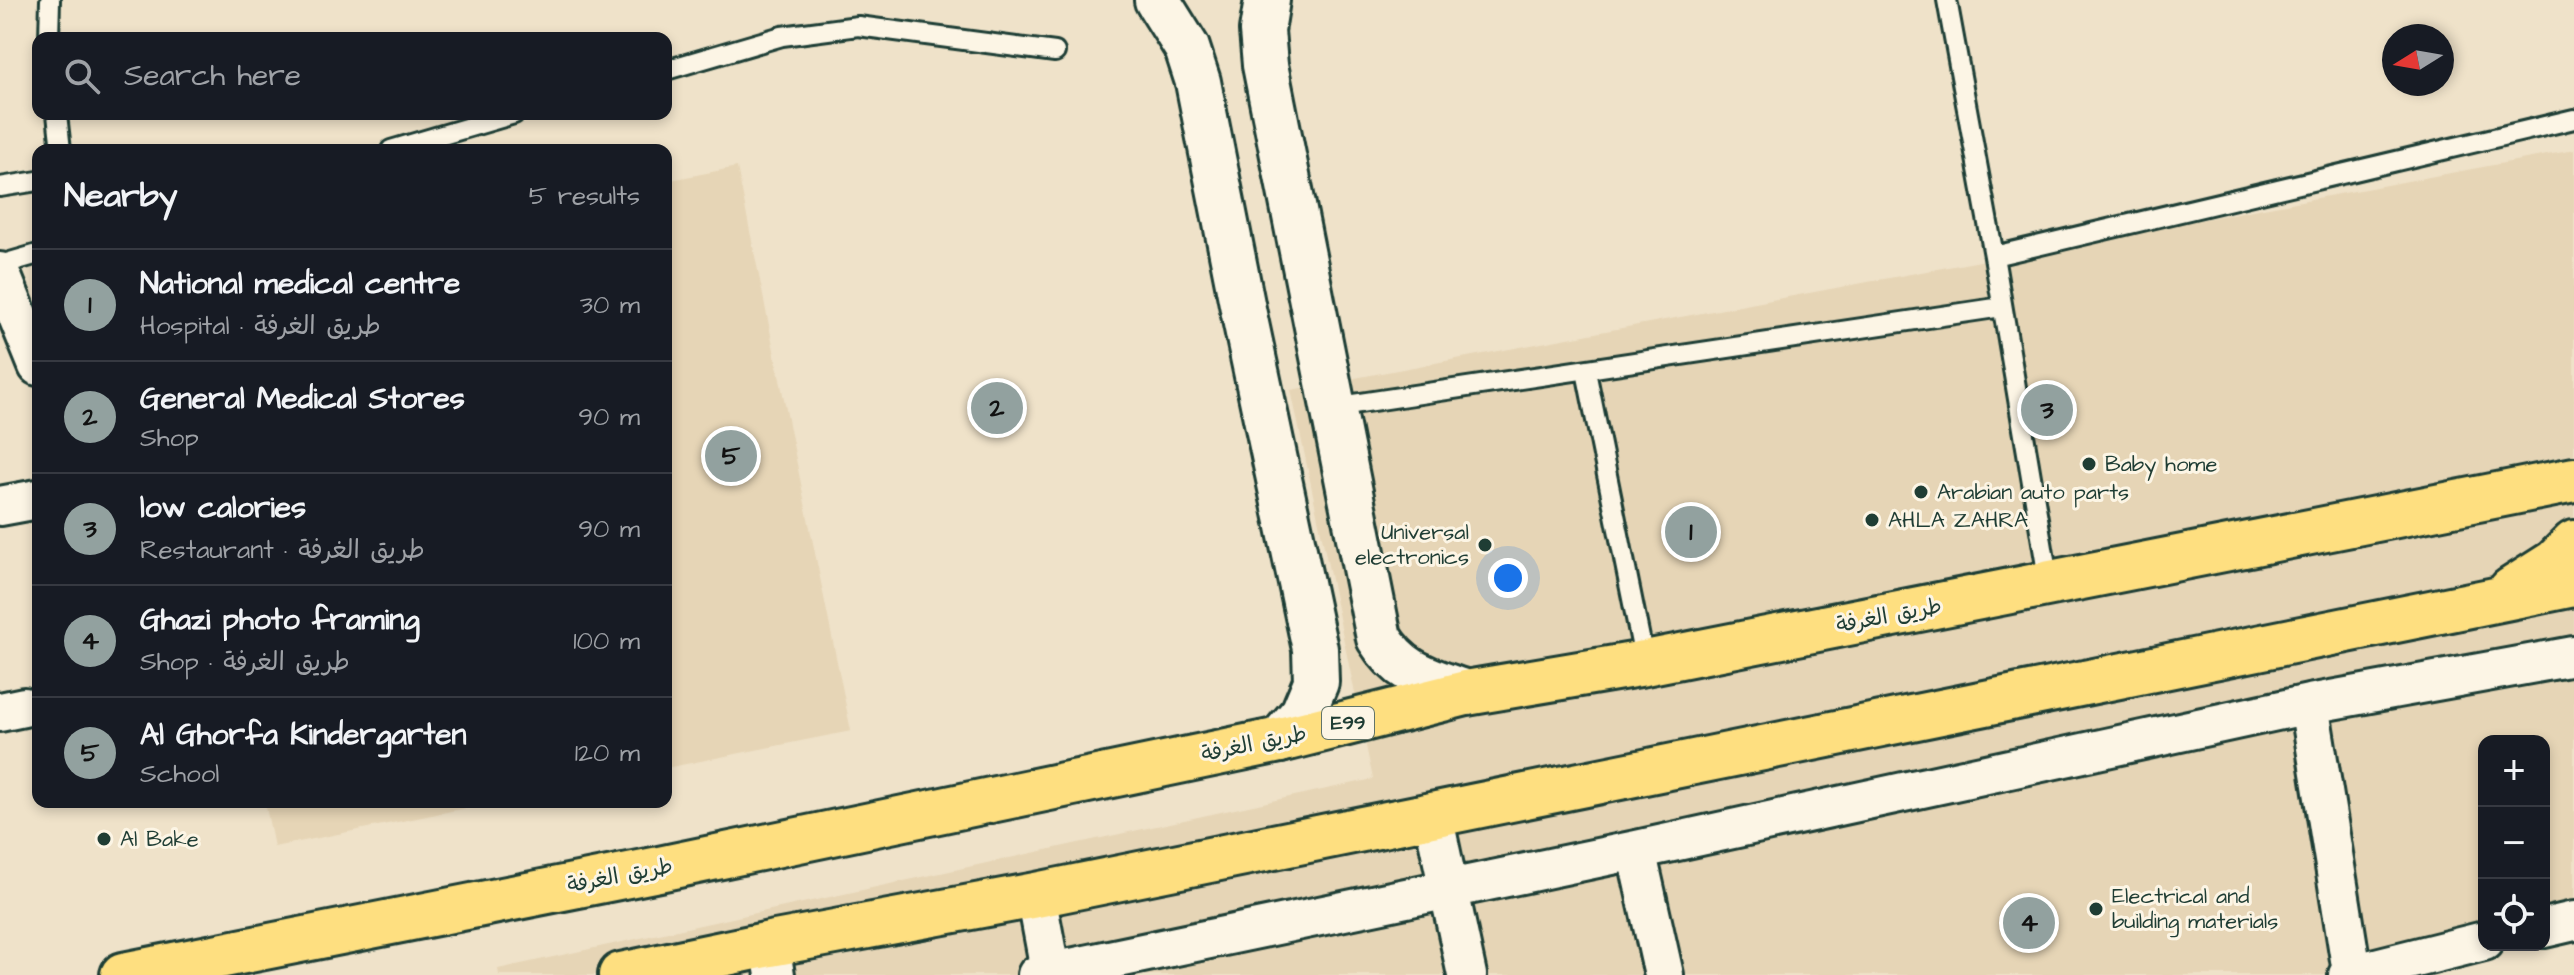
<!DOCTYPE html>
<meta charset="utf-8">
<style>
body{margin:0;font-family:"Architects Daughter","Playpen Sans Arabic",sans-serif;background:#242831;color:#f1f3f6}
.controls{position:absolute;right:24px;bottom:24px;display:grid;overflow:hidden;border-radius:16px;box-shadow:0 4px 12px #0003}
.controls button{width:72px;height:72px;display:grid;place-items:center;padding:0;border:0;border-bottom:2px solid #363941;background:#171b24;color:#f1f3f6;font:40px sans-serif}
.compass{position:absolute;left:2382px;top:24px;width:72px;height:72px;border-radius:50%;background:#171b24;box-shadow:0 4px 12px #0003;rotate:259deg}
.you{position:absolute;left:1508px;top:578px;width:28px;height:28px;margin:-20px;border:6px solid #fff;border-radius:50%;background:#1a73e8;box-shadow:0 0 0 12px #1a73e833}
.badge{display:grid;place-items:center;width:52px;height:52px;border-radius:50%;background:#92a19f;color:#111;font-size:26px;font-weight:700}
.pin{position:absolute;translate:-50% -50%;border:4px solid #fff;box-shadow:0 2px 8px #0006}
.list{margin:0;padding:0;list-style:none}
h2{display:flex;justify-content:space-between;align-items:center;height:104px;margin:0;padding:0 32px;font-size:34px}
h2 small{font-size:26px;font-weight:400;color:#9ea1a6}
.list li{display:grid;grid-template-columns:52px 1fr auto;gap:24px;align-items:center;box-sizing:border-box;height:112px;padding:0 32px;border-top:2px solid #363941}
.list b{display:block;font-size:30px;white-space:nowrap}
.list p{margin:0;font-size:26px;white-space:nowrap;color:#9ea1a6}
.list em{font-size:26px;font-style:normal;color:#9ea1a6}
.icon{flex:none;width:44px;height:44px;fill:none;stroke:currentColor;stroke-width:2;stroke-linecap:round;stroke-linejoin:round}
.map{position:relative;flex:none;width:2574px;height:975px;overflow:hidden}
.search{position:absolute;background:#171b24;box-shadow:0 4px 12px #0003;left:32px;top:32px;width:640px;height:88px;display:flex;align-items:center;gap:20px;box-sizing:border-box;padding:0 28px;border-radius:16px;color:#9ea1a6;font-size:30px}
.panel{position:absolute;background:#171b24;box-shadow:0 4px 12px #0003;left:32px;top:144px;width:640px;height:664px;border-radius:16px}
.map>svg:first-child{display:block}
.built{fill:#e6d5b6}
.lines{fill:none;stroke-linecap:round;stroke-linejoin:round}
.lane-casing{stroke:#1f3d34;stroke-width:24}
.street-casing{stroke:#1f3d34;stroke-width:44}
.secondary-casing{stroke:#1f3d34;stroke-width:50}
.highway-casing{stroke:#1f3d34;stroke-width:50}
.lane{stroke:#fcf5e5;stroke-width:18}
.street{stroke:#fcf5e5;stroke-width:38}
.secondary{stroke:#fcf5e5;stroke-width:44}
.highway{stroke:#fedf80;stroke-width:44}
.poi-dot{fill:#1f3d34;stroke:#fcf5e5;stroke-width:3}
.labels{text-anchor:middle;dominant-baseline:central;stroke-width:6;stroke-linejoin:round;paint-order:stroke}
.shield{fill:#fcf5e5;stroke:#617469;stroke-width:2}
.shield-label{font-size:20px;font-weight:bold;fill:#1f3d34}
.poi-label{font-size:22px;fill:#1f3d34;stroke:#fcf5e5;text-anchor:start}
.street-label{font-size:22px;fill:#1f3d34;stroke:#fcf5e5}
</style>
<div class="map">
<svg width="2574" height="975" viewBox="0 0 2574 975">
<rect width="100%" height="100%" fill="#efe2c9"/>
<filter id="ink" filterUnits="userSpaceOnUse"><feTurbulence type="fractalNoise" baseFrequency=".0125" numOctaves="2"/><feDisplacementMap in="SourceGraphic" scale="16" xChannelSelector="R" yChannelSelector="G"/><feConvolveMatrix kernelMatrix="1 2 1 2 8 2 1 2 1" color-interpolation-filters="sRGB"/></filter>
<g filter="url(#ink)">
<path class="built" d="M2574,150v774l-30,6v-189h-60v202l-147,32h-1838l-1,-6 875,-190 -82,-389z
M737,167l114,564 -185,37v-587z
M265,802h231l-222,45z"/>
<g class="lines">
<defs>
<path id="lane" d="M1947,0l47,256 55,328
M49,38l1,-38
M666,70l116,-34 76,-10 197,26
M57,114l4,36
M391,150l123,-36
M0,187l38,-6
M1994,256l580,-137
M0,265l38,-11
M1586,371l59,292
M1333,407l669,-100"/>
<path id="street" d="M0,272l38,94
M0,506l38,-7
M2309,704l43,268
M0,712l24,-5
M1433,815l34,160
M1636,850l28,125
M1036,895l15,80
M2544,928l30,-7
M770,944l5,31
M1037,975l599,-125 673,-146 265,-48
M2348,975l136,-34"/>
<path id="secondary" d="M1157,0l30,48 11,34 46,232 71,335 1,33 -13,31 -23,27
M1267,0l-5,31 3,34 114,573c22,36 49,41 87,55"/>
<path id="highway" d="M2511,590l44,-28 19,-19
M123,975l536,-106 621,-129 186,-47 179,-30 929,-183
M621,975l149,-31 266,-49 1538,-311"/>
</defs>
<use href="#lane" class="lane-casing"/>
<use href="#street" class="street-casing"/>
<use href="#secondary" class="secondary-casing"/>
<use href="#highway" class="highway-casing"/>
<use href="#lane" class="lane"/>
<use href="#street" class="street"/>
<use href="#secondary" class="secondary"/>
<use href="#highway" class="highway"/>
</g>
</g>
<g class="poi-dot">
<circle cx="2089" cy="464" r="8"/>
<circle cx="1921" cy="492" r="8"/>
<circle cx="1872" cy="520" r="8"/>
<circle cx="1485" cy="545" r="8"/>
<circle cx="104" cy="839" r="8"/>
<circle cx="2096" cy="909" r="8"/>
</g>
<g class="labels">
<rect class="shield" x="1322" y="707" width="52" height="32" rx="6"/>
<g class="shield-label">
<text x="1348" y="723">E99</text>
</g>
<g class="poi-label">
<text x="2105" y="464">Baby home</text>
<text x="1937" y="492">Arabian auto parts</text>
<text x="1888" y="520">AHLA ZAHRA</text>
<text x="1469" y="532" text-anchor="end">Universal<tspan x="1469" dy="25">electronics</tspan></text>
<text x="120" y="839">Al Bake</text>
<text x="2112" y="896">Electrical and<tspan x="2112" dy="25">building materials</tspan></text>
</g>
<g class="street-label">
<text transform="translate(1889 616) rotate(-11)">طريق الغرفة</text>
<text transform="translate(1254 744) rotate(-12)">طريق الغرفة</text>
<text transform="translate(620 876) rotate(-11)">طريق الغرفة</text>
</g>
</g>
</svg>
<div class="controls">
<button>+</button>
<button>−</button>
<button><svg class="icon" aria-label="locate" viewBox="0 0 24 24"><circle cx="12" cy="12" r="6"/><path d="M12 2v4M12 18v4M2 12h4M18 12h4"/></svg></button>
</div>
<svg class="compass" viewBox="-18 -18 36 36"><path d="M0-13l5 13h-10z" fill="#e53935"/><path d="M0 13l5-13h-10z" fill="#9ea1a6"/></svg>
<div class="you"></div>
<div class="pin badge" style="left:1691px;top:532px">1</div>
<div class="pin badge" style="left:997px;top:408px">2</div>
<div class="pin badge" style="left:2047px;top:410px">3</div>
<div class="pin badge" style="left:2029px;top:923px">4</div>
<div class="pin badge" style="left:731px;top:456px">5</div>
<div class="search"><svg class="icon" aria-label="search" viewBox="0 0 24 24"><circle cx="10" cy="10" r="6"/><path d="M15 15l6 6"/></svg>Search here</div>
<section class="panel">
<h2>Nearby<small>5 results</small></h2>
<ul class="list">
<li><span class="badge">1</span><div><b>National medical centre</b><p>Hospital · طريق الغرفة</p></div><em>30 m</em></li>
<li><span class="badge">2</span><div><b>General Medical Stores</b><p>Shop</p></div><em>90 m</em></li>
<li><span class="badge">3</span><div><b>low calories</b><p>Restaurant · طريق الغرفة</p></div><em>90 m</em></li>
<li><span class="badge">4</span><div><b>Ghazi photo framing</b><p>Shop · طريق الغرفة</p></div><em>100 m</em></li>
<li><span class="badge">5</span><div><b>Al Ghorfa Kindergarten</b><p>School</p></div><em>120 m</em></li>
</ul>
</section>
</div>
